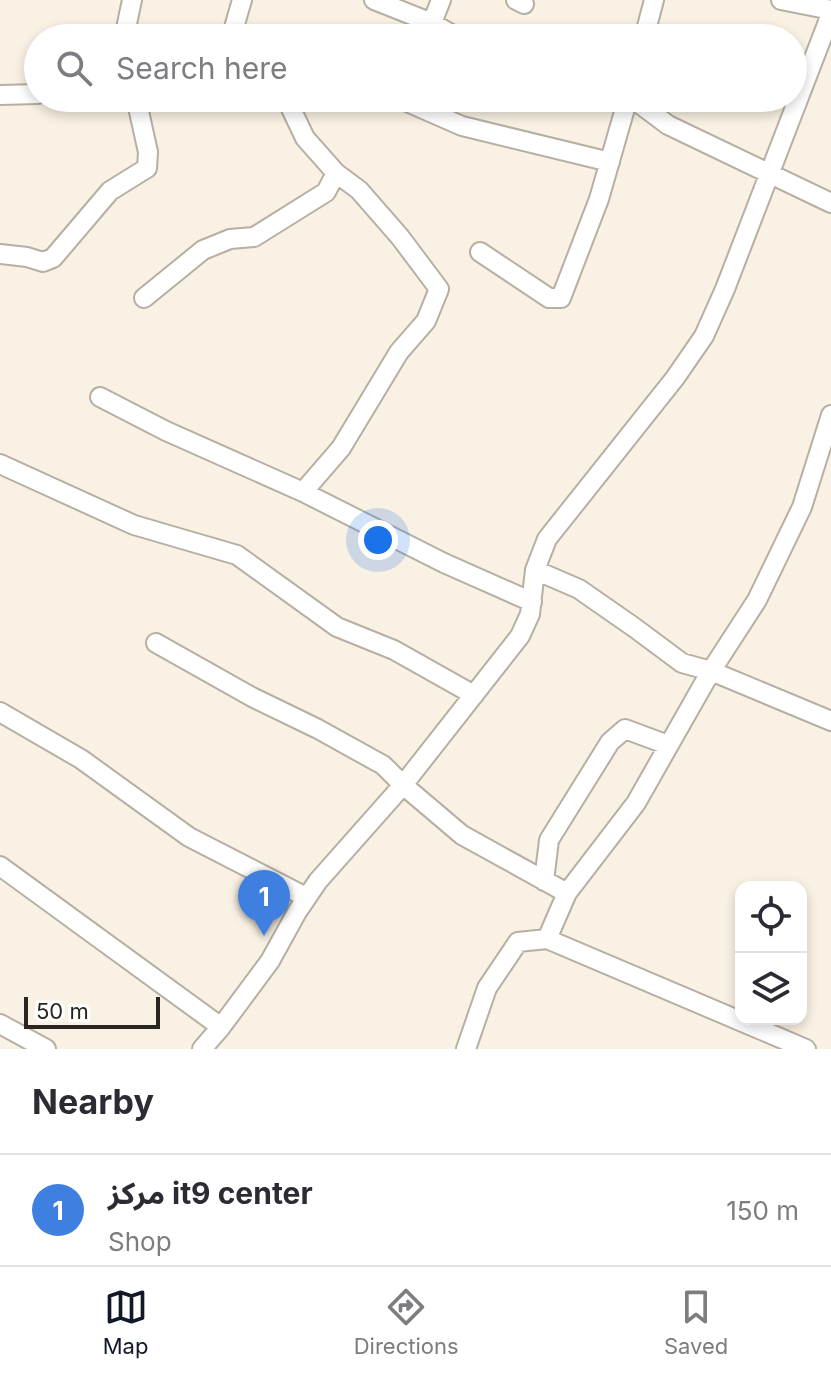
<!DOCTYPE html>
<meta charset="utf-8">
<style>
body{margin:0;font-family:Inter,"Noto Sans Arabic",sans-serif;background:#f2f2f3;color:#2b2b33}
.controls{position:absolute;right:24px;bottom:24px;display:grid;overflow:hidden;border-radius:16px;box-shadow:0 4px 12px #0003}
.controls button{width:72px;height:72px;display:grid;place-items:center;padding:0;border:0;border-bottom:2px solid #e1e1e2;background:#fff;color:#2b2b33;font:40px sans-serif}
.scale{position:absolute;left:24px;bottom:20px;width:136px;box-sizing:border-box;padding-left:8px;border:4px solid #292621;border-top:0;font-size:22px;line-height:28px;white-space:nowrap;color:#292621;-webkit-text-stroke:6px #fff;paint-order:stroke}
.you{position:absolute;left:378px;top:540px;width:28px;height:28px;margin:-20px;border:6px solid #fff;border-radius:50%;background:#1a73e8;box-shadow:0 0 0 12px #1a73e833}
.badge{display:grid;place-items:center;width:52px;height:52px;border-radius:50%;background:#111827;color:#fff;font-size:26px;font-weight:700}
.pin{position:absolute;translate:-50% -66px;filter:drop-shadow(0 2px 4px #0008)}
.pin::after{content:'';position:absolute;top:42px;width:28px;height:24px;background:inherit;clip-path:polygon(0 0,100% 0,50% 100%)}
.list{margin:0;padding:0;list-style:none}
h2{display:flex;justify-content:space-between;align-items:center;height:104px;margin:0;padding:0 32px;font-size:34px}
h2 small{font-size:26px;font-weight:400;color:#7c7c81}
.list li{display:grid;grid-template-columns:52px 1fr auto;gap:24px;align-items:center;box-sizing:border-box;height:112px;padding:0 32px;border-top:2px solid #e1e1e2}
.list b{display:block;font-size:30px;white-space:nowrap}
.list p{margin:0;font-size:26px;white-space:nowrap;color:#7c7c81}
.list em{font-size:26px;font-style:normal;color:#7c7c81}
.icon{flex:none;width:44px;height:44px;fill:none;stroke:currentColor;stroke-width:2;stroke-linecap:round;stroke-linejoin:round}
.map{position:relative;flex:none;width:831px;height:1049px;overflow:hidden}
.search{position:absolute;background:#fff;box-shadow:0 4px 12px #0003;left:24px;right:24px;top:24px;height:88px;display:flex;align-items:center;gap:20px;box-sizing:border-box;padding:0 28px;border-radius:44px;color:#7c7c81;font-size:30px}
.sheet{height:216px;background:#fff}
nav{display:flex;justify-content:space-around;align-items:center;box-sizing:border-box;height:112px;border-top:2px solid #e1e1e2;background:#fff;font-size:22px;color:#7c7c81}
nav a{display:grid;justify-items:center;gap:4px}
nav .on{color:#111827}
.map>svg:first-child{display:block}
.lines{fill:none;stroke-linecap:round;stroke-linejoin:round}
.street-casing{stroke:#b6afa2;stroke-width:22}
.street{stroke:#fff;stroke-width:18}
</style>
<div class="map">
<svg width="831" height="1049" viewBox="0 0 831 1049">
<rect width="100%" height="100%" fill="#f9f1e3"/>
<g class="lines">
<defs>
<path id="street" d="M374,0l58,23 26,15
M516,0l8,4
M781,0l50,10
M124,38l8,-38
M231,38l11,-38
M426,38l15,-38
M644,38l10,-38
M0,95l38,-1
M286,98l19,40 31,35 23,17 41,47 39,52 -13,32 -27,31 -58,96 -38,44
M398,98l64,28 148,36
M632,98l36,27 163,78
M480,252l69,46h12l38,-99 29,-101
M0,254l27,3 16,5 10,-4 57,-67 37,-23 1,-16 -12,-54
M144,298l59,-48 27,-11 24,-2 72,-45 10,-19
M100,397l66,34 137,61 141,71 88,39
M0,464l134,61 103,30 100,72 57,23 80,45
M535,570l44,19 56,39 47,35 29,8 120,50
M156,643l96,54 66,32 65,36 20,20 59,50 105,58
M0,712l81,47 108,78 117,60
M0,866l221,161
M544,881l5,-41 61,-98 15,-13 43,16
M547,939l20,-46 69,-90 75,-132 46,-71 45,-93 29,-92
M0,1024l46,25
M202,1049l19,-22 49,-66 27,-49 21,-31 85,-96 117,-149 10,-22 5,-44 12,-31 128,-161 29,-42 21,-47 106,-275
M466,1049l21,-61 31,-46 29,-3 259,110"/>
</defs>
<use href="#street" class="street-casing"/>
<use href="#street" class="street"/>
</g>
</svg>
<div class="controls">
<button><svg class="icon" aria-label="locate" viewBox="0 0 24 24"><circle cx="12" cy="12" r="6"/><path d="M12 2v4M12 18v4M2 12h4M18 12h4"/></svg></button>
<button><svg class="icon" aria-label="layers" viewBox="0 0 24 24"><path d="M12 4l9 5-9 5-9-5zM3 14l9 5 9-5"/></svg></button>
</div>
<div class="scale">50 m</div>
<div class="you"></div>
<div class="pin badge" style="left:264px;top:936px;background:#3f7fe0">1</div>
<div class="search"><svg class="icon" aria-label="search" viewBox="0 0 24 24"><circle cx="10" cy="10" r="6"/><path d="M15 15l6 6"/></svg>Search here</div>
</div>
<section class="sheet">
<h2>Nearby<small></small></h2>
<ul class="list">
<li><span class="badge" style="background:#3f7fe0">1</span><div><b>مركز it9 center</b><p>Shop</p></div><em>150 m</em></li>
</ul>
</section>
<nav>
<a class="on"><svg class="icon" aria-label="map" viewBox="0 0 24 24"><path d="M3 6l6-2 6 2 6-2v14l-6 2-6-2-6 2zM9 4v14M15 6v14"/></svg>Map</a>
<a><svg class="icon" aria-label="directions" viewBox="0 0 24 24"><path d="M12 3l9 9-9 9-9-9zM9 14v-3h6M13 9l2 2-2 2"/></svg>Directions</a>
<a><svg class="icon" aria-label="saved" viewBox="0 0 24 24"><path d="M7 4h10v16l-5-4-5 4z"/></svg>Saved</a>
</nav>
